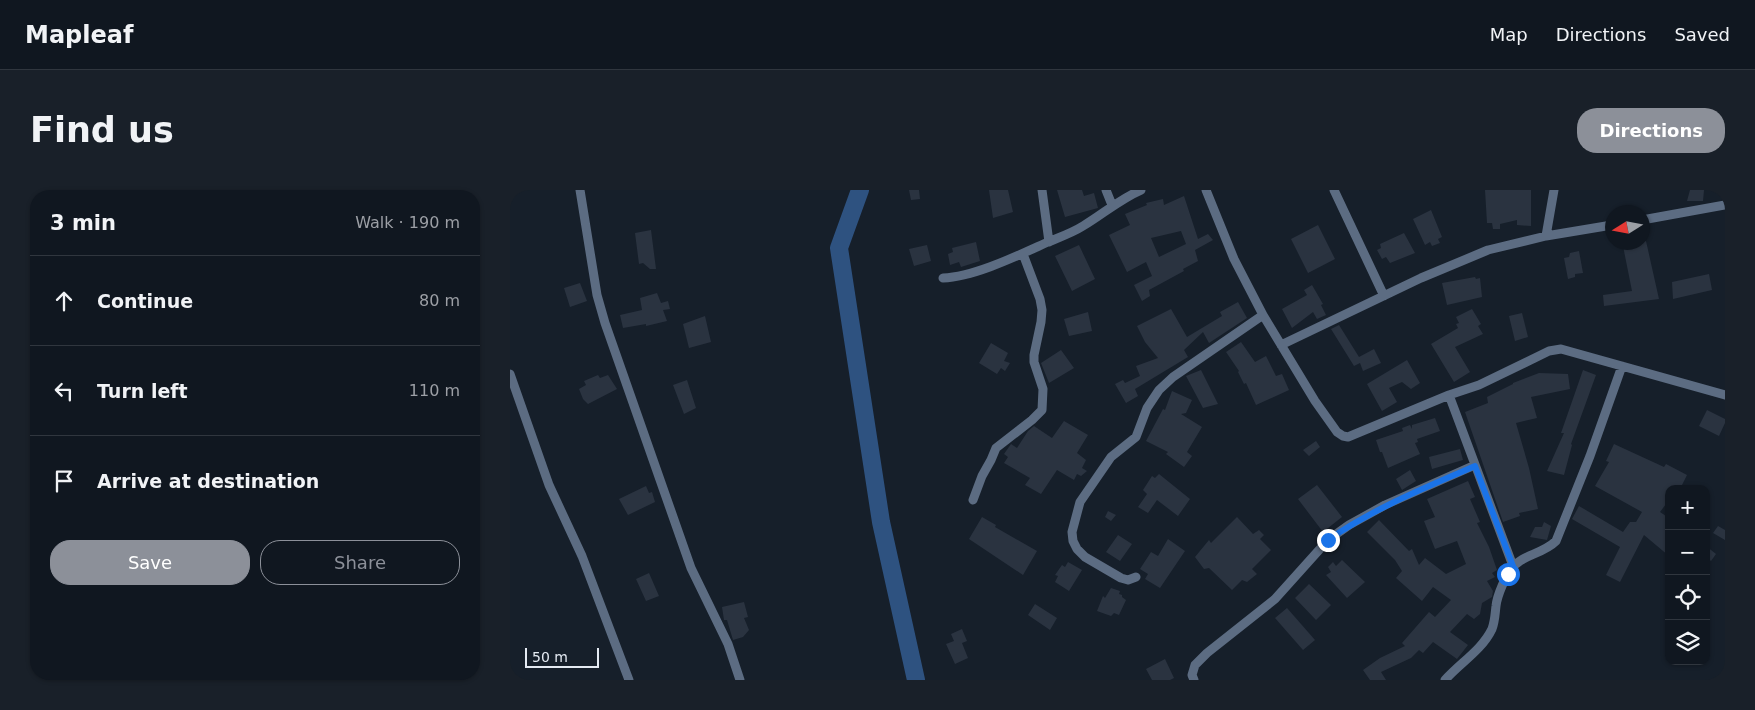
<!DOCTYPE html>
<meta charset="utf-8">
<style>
body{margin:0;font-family:"DejaVu Sans",sans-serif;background:#192029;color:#f1f3f6}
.controls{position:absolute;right:15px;bottom:15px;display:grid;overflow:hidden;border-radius:10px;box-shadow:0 1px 4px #0004}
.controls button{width:45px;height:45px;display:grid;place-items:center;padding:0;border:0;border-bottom:1px solid #30363e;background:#101720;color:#f1f3f6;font:25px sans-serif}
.compass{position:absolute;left:1095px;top:15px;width:45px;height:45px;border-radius:50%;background:#101720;box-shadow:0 1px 4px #0004;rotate:259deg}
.scale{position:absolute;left:15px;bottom:12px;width:74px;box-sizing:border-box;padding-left:5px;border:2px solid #e4eaf2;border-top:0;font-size:14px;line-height:18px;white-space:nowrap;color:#e4eaf2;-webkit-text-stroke:4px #161f2a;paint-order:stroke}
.stop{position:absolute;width:15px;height:15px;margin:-11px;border:4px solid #1a73e8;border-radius:50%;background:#fff}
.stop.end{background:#1a73e8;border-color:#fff;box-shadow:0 1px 5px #0008}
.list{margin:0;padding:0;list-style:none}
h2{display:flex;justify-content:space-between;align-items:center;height:65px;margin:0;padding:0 20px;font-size:21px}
h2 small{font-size:16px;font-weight:400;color:#9c9fa5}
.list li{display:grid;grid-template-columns:32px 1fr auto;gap:15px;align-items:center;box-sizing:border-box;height:90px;padding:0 20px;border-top:1px solid #30363e}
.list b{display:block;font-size:19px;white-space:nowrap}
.list em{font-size:16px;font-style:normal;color:#9c9fa5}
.actions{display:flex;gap:10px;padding:15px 20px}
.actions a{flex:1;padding:11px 0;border:1px solid #8c9099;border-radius:20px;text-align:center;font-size:18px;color:#8c9099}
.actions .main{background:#8c9099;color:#fff}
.icon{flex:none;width:28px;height:28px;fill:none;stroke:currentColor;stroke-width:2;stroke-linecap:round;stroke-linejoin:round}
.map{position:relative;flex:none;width:1215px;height:490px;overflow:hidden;border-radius:20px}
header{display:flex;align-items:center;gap:30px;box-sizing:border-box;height:70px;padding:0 25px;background:#101720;border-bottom:1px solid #30363e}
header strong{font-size:24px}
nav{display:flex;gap:28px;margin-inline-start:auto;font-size:18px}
.intro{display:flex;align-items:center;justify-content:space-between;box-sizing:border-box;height:120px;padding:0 30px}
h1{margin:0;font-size:35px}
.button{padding:12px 22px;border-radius:20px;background:#8c9099;color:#fff;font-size:18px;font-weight:700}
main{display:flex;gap:30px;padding:0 30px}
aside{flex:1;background:#101720;border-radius:20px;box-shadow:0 1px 4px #0004}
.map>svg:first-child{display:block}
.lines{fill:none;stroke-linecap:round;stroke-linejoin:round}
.river{stroke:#2e5280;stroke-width:18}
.building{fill:#2a3340;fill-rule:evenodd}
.street{stroke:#5c6c82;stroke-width:9}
.route{stroke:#1a73e8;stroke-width:6}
</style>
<header>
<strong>Mapleaf</strong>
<nav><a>Map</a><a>Directions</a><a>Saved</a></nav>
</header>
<div class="intro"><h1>Find us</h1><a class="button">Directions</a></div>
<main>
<aside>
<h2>3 min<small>Walk · 190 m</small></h2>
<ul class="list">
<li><svg class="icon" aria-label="ahead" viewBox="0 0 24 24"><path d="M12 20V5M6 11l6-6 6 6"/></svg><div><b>Continue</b></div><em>80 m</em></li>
<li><svg class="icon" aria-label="left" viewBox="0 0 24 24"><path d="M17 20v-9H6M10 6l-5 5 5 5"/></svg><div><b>Turn left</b></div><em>110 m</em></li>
<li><svg class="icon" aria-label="arrive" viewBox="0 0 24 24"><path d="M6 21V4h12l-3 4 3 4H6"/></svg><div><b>Arrive at destination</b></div></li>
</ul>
<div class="actions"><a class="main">Save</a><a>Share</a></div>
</aside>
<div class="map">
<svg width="1215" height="490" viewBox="0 0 1215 490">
<rect width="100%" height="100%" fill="#161f2a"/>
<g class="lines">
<path class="river" d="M350,0l-21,58 42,274 35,158"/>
</g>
<path class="building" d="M399,0h10l1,9 -9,1z
M479,0h19l5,22 -20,6z
M547,0h25l2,6 10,-3 4,15 -33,9z
M975,0h46v36l-14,-1v-5l-17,4v5h-7l-1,-6h-5z
M1180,0h14l-1,11h-16z
M674,6l14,43 10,-5 5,6 -18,10 3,11 -15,8 1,2 -35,19 1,6 -8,5 -8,-16 18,-9 -6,-14 -19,10 -18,-37 21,-10 -5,-11 22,-9 -1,-2 17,-4 1,6zM671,41l5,13 -27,13 -8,-19z
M921,20l11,27 -4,2 2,4 -8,3 -2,-4 -5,3 -12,-26z
M808,35l17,34 -27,14 -17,-34z
M141,40l5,39h-6l-7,-6 -4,1 -4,-31z
M894,43l11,20 -25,10 -4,-6 -4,2 -5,-9 4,-2 -1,-4z
M1136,51l13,58 -55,7 -1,-11 29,-4 -9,-45z
M466,52l4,19 -19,6 -2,-5 -9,3 -2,-11 5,-2 -1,-4z
M417,55l4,16 -17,5 -5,-17z
M569,55l16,34 -23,12 -17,-35z
M1069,61l4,22 -8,1v3l-7,2 -4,-21 5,-1 1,-4z
M1199,84l3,16 -39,9 -1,-17z
M965,87l1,2 4,-1 2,19 -35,8 -5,-22z
M70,93l7,18 -17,6 -6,-19z
M802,95l11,19 -2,1 5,10 -9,4 -4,-7 -21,16 -10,-19 25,-14 -3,-5z
M147,103l4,10 7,-2 2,8 -7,1 4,11 -21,5v-2l-23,4 -3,-13 22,-5 -2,-12z
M728,112l9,16 -38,25 -6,-11 -19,18 4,7 -53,32 3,7 -12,7 -11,-19 8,-4 2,3 15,-7 -4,-10 22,-8 -13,-16 -8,-16 34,-17 16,28 35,-21 -2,-4z
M962,119l9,15 -3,2 5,8 -28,13 15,25 -16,10 -23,-38 27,-16 -2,-4 3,-1 -3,-6z
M578,122l4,19 -23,5 -5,-17z
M1012,123l6,24 -13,4 -6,-25z
M195,126l6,26 -22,6 -6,-24z
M829,135l20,32 15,-8 7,14 -18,8 -3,-8 -6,3 -23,-37z
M731,152l14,20 11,-6 10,20 6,-2 7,16 -33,15 -10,-22 -2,1 -6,-12 1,-1 -13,-19z
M481,153l17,10 -4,8 6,2 -5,8 -4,-3 -4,6 -18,-11z
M551,160l13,18 -25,15 -8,-20z
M897,170l13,23 -9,6 -9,-7 -13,6 8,14 -15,9 -15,-27z
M691,180l17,34 -15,4 -17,-32z
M1073,180l13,5 -25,69 1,1 -8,30 -17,-4 17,-38h-3z
M1029,183l29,1 2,15 -39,8 6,21 -21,5 13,45 9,41 -19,4 1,3 -17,6 -38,-110 23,-9 -1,-6 26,-13v-1z
M88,185l2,3 8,-3 9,14 -29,15 -5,-5 -4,-10 7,-4 -2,-4z
M177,190l9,28 -12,6 -11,-29z
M662,201l20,9 -6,13 -5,1 21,13 -15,25 5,4 -8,11 -18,-13 2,-2 -22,-11 17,-32 2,1z
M1197,220l18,9v4l-6,13 -20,-10z
M925,228l5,13 -23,8 1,3 -3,1 5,11 -32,14 -6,-16h-2l-4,-12 27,-9 -1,-3 8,-3 2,4v-4z
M554,231l24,14 -11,18 9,7 -4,8 5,3 -6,5 -4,-2 -3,6 -17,-10 -16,24 -16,-9 5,-7 -26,-15 4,-6 -4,-3 7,-10 6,4 11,-17 6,-5 18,12z
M806,251l4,6 -11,9 -6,-6z
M1104,254l50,23 2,-3 21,11 -7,14h-11v11l-9,12 9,6v38l-25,-21 -24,47 -14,-7 14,-28 -48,-28 7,-13 44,26 7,-10h6l6,-10 -47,-26 14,-24 -3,-1z
M950,259l3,11 -31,9 -3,-12z
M900,280l6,11 -14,9 -6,-11z
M649,284l31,25 -12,17 -21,-16 -9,13 -10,-6 9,-13 -4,-4 9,-14 3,2z
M958,291l7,16 -5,2 10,23 -3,1 12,24 8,23 -5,3 3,4 -8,4 6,10 -1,6 -10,6 -2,11 -6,5 -7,-5 -17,18 18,13 -11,14 -24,-17 -10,11 -4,-3 -8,8 -30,14 5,8h-16l-7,-10 17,-12 25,-12 -3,-3 27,-31 6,5 16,-17 -18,-13 -11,14 -26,-23 6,-7 -7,-11 -28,-28 12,-12 30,31 3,-2 7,16 6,-7 21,16 20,-10 -9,-23 -22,8 -11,-28 11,-4 -8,-18z
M807,295l25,32 -19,15 -25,-33z
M136,296l3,7 3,-1 3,10 -27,13 -9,-16z
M598,321l8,4 -5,6 -6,-4z
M472,327l14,8 -1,2 42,24 -14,24 -54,-36z
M727,327l16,17 6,-4 5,5 -4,4 11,11 -19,19 5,5 -10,8 -5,-2 -10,10 -23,-22 -5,1 -9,-12 14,-17 2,3z
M1034,332l7,4 -4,14 -17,-3 5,-10h7z
M1208,336l7,4v10l-12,-7z
M608,345l14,9 -12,17 -14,-9z
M658,349l17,12 -25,37 -15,-9 3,-5 -8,-5 11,-17 7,4z
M1196,356l10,8 -5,7 -5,-4z
M832,370l23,22 -18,16 -21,-23 5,-3 -3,-5 5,-5 3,4z
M558,372l14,8 -13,21 -14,-9 3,-6 -3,-1 7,-10 3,2z
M139,383l10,23 -13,5 -10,-22z
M799,394l22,21 -15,15 -21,-22z
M601,398l9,3 -1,3 3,1v2l4,3 -7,15 -5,-2 -3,3 -14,-5 6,-15 2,2z
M234,412l4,15 -4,1 5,12 -6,7 -10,3 -6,-20h-3l-2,-13z
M525,414l22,14 -7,12 -22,-15z
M777,418l28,32 -12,10 -28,-32z
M452,439l5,12 -5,2 6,15 -13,6 -9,-20 8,-3 -3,-7z
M655,469l9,19 -4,2h-18l-6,-11z"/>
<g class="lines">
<path class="street" d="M70,0l17,105 8,28 86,245 37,76 12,36
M532,0l7,52
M596,0l6,15
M696,0l28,69 29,56 52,86 22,31 6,4 5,1 101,-42 30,-10 70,-34 12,-2 164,46
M824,0l50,106
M1132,30l83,-15
M1036,46l8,-46
M433,88c31,-1 76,-23 105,-36 12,-5 24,-9 35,-16 20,-12 37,-27 58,-36
M771,155l140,-67 67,-28 58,-14 66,-11
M0,184l39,111 33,71 47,124
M939,205l64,171
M463,310l9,-24 9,-16 5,-12 36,-28 10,-10 1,-21 -9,-27v-7l7,-33 1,-12 -2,-11 -17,-45
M626,387l-8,3 -7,-2 -36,-21 -8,-8 -4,-8 -1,-9 8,-30 31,-45 25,-20 11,-29 12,-18 14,-13 90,-62
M684,490l-2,-5 3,-10 12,-12 68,-54 53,-59 21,-15 36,-20 90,-40
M935,490c15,-17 37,-30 47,-51 3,-8 3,-15 4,-23 1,-10 10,-32 17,-39 9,-12 30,-13 43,-26l34,-85 32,-90"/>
</g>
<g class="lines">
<path class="route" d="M818,350c46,-32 97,-52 147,-74l38,100 -5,8"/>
</g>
</svg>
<div class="controls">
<button>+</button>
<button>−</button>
<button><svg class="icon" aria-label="locate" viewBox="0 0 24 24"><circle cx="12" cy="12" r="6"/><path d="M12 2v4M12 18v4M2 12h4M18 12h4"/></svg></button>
<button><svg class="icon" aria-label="layers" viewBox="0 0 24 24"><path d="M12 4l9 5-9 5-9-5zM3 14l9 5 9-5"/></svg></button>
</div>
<svg class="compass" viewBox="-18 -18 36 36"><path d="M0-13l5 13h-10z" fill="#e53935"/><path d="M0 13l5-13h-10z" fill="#9c9fa5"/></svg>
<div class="scale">50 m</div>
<div class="stop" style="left:998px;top:384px"></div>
<div class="stop end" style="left:818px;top:350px"></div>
</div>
</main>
